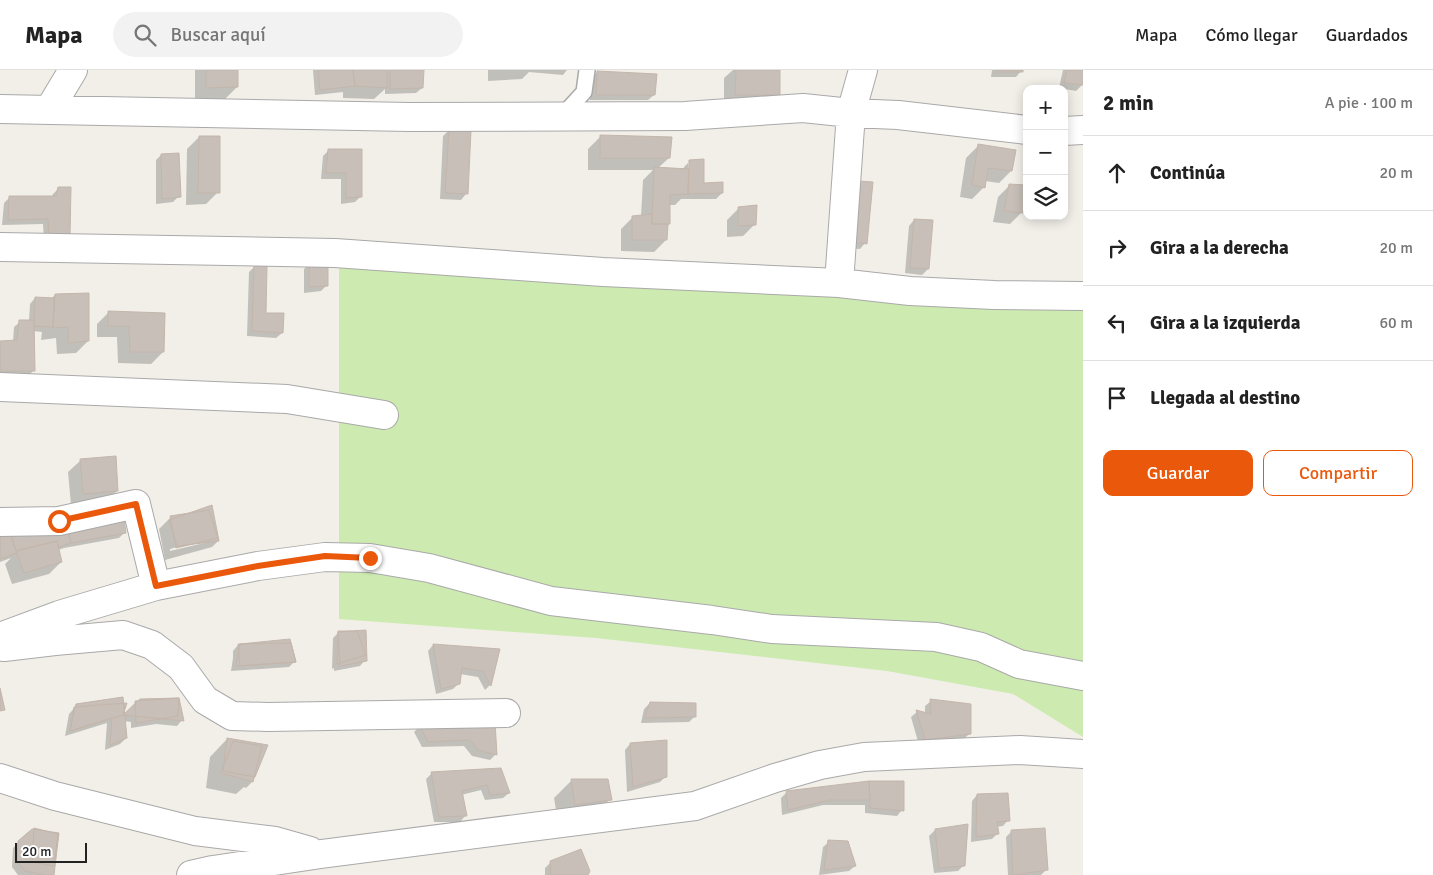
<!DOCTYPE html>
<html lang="es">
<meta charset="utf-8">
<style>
body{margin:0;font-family:Signika,sans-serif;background:#f2f2f2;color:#222}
.controls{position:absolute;right:15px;top:15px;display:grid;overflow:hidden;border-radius:10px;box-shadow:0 2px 12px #0003}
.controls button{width:45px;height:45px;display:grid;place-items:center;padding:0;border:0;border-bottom:1px solid #e0e0e0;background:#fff;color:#222;font:25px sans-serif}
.scale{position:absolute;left:15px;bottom:12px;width:72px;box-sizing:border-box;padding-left:5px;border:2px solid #222;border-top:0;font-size:14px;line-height:18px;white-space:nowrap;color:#222;-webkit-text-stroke:4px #fff;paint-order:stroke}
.stop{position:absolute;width:15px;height:15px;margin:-11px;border:4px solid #ea580c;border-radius:50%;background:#fff}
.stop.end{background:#ea580c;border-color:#fff;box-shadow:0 1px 5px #0008}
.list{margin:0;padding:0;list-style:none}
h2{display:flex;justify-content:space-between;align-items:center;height:65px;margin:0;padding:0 20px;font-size:21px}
h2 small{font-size:16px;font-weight:400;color:#767676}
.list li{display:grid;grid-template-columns:32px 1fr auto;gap:15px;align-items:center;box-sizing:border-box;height:75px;padding:0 20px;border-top:1px solid #e0e0e0}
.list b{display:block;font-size:19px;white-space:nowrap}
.list em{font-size:16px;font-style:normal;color:#767676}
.actions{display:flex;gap:10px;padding:15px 20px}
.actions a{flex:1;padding:11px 0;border:1px solid #ea580c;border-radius:10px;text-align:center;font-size:18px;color:#ea580c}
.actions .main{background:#ea580c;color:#fff}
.icon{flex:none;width:28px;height:28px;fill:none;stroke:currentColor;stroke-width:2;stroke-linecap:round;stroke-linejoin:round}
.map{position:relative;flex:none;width:1083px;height:805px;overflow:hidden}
header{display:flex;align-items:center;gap:30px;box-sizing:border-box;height:70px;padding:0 25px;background:#fff;border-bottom:1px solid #e0e0e0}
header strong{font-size:24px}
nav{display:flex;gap:28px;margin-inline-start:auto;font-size:18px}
.search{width:350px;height:45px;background:#f2f2f2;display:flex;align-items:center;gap:12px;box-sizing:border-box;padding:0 18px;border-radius:28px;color:#767676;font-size:19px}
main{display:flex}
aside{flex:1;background:#fff}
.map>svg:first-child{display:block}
.grass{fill:#cdebb0}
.shadow{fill:#0003;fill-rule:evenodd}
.building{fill:#c7bfb8;stroke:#c4b6ab}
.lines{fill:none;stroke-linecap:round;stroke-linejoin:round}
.lane-casing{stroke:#a9a9a9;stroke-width:18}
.street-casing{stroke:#a9a9a9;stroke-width:30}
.lane{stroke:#fff;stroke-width:15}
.street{stroke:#fff;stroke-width:28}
.route{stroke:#ea580c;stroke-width:6}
</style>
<header>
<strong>Mapa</strong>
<div class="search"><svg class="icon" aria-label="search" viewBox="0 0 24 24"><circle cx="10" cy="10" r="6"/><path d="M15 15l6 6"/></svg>Buscar aquí</div>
<nav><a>Mapa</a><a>Cómo llegar</a><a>Guardados</a></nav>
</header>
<main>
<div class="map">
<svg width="1083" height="805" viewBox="0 0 1083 805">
<rect width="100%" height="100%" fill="#f2efe9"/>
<path class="grass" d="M339,193l744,41v433l-70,-43 -126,-23 -291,-33 -257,-19z"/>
<path class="shadow" d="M195,0h42v17l-12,12h-30z
M313,0h110l-1,18 -6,5 -31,1v-5l-11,10 -31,-1v-6l-28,3z
M488,0h79l-4,5 -34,-3 -7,7 -34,2z
M733,0h46l-1,24 -12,12 -42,1v-29z
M992,0h30l-6,7h-25z
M1063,0h20l-1,15 -6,6 -17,-3z
M597,2l57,23 -6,5h-58l2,-22z
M449,60l17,64 -5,6 -21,-1 3,-63z
M199,67l19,55 -12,12 -20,1 1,-56z
M600,67l69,21 -11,10 26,2v-3l4,-4v7l15,14 19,9 -6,6h-35l-6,6h-6v18l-2,3 -1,14 -12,12 -33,-1v-22l12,-12 8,-1 2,-36 10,-10h-65v-21z
M978,76l33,25 -12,12 -14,-2 -1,6 -12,12 -12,-2 6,-39z
M329,80h32v46l-6,6 -14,2v-25h-20l2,-23z
M161,85l18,41 -6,6 -17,2v-44z
M872,114l-7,59 -5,6 -13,-1z
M1010,115l12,27 -12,12 -17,-2 5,-25z
M59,118l9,48 -24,5 -1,-17 -41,1 2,-22 6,-6h42l1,-3z
M739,138l16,16 -12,12 -16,1v-17z
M914,150l14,49 -6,6 -17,-2 4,-47z
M310,193l16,23 -5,5 -17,2v-24z
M254,197l11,47 17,19 -6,5 -29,-2 2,-64z
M55,225l33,46 -12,12 -19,1 -1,-16 -15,2 1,-8 -9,-1 1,39 -6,6h-28v-34h13l1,-15 6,-5 9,-1 1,-17 5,-6 16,1z
M109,242l55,2 -1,38 -12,12 -33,-1 -1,-26h-20v-13z
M80,391l37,30 -12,11 -34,3 -3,-33z
M171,447l47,24 -6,6 -47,13 -6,-31zM204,470v3l-34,8v-2z
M125,462l-6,6 -55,10 -6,2 3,12 -12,12 -37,10 -7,-20 6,-6 -11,4v-24z
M339,562l26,28 -5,6 -26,5v-3l-2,1 1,-31z
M238,575l56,17 -5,5 -58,4 2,-13v-7z
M433,575l65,5 -8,35 -5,5 -7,-13 -18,-3 -1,9 -6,6 -17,5 -8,-43z
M931,631l39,32 -6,6 -45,6 -8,-28 6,-5 8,2v-8z
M136,632l46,18 -5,6 -21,-2 -25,4v-6l-7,-1 2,17 -6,6 -15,6 2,-27 -42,13 4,-22 8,-9 46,4 1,6z
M650,633l45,13 -6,6 -48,1 3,-14z
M494,653l2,31 -6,6 -18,-4 -8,-10 -42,1 -8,-15 5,-5z
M227,669l26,39 -1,4 -6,6 -2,-1 -8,7 -30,-6 4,-31z
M630,674l36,32 -6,6 -33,10 -2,-42z
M500,699l9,24 -6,5 -18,2 -4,-10 -20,5 4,21 -5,6h-26l-8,-43 5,-5z
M572,710l38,19 -17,18 -35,5 -4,-24z
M869,713l33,27 -5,6 -32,-3v-8h-42l-41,10 -1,-17 6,-6z
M977,725l31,25 -5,6 -7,1 1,7 -5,5 -21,3 1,-41z
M935,760l29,35 -6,6 -24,2 -5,-37z
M1012,761l35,38 -6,6h-33l-2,-38z
M19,772l34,33h-35l-6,-8 1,-19z
M829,772l26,24 -6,5 -30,4 4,-28z
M551,792l36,13h-42v-7z"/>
<path class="building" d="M206,0h32v17l-32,1z
M318,0h35l2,16 -35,4z
M353,0h34v18l-32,-2z
M390,0h34l-1,18 -33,1z
M736,0h44v25h-45z
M996,0h27v2h-27z
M1067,0h16v15l-19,-2z
M597,1l60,3 -2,21h-59z
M449,59l22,1 -3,64 -23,-1z
M600,65l72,2 -2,21h-70z
M199,66h21v57h-22z
M978,74l38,6 -4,21 -24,-3 -3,20 -13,-3z
M328,79h34v48l-16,1v-25h-20z
M179,83l2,44 -19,2 -1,-45z
M704,89v24l19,-1v11l-35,1 1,-34z
M654,97l35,2 -1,25 -18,1v29h-18z
M859,111l14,1 -6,62 -15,-2z
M1009,114l17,1 -3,28 -19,-2z
M58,117h13l-1,49h-21l-1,-17 -40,1 1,-24h47z
M757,135l-1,20 -18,1v-19z
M652,144v10h16l-1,16h-35v-24z
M914,149l19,1 -4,49 -19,-1z
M309,192h19v24l-19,1z
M254,195l13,1 -1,47h18l-1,20 -31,-2z
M89,223v48l-21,2v-16l-15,1 2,-34z
M35,227l19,1 -1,29 -19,-1z
M108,241l57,2 -1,39h-34l-1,-26h-21z
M19,250h15l1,51h-35v-30l17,-1z
M116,386l2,35 -35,3 -3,-35z
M212,435l7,36 -42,5 -8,-26z
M209,440l9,28 -42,10 -6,-32z
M124,449l2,14 -55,10 -3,-12z
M68,461l3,12 -12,4 -2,-6 -41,10 -5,-15z
M11,466l6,17 -17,6v-22z
M57,471l5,21 -38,11 -8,-22z
M366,560l1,31 -27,5 -2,-34z
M338,561h19l9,24 -29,9z
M290,569l6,23 -60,4 4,-22z
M291,573l5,19 -56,4 -2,-22z
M433,574l67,5 -9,37 -8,-15 -21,-3 -2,16 -19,5z
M0,618l5,22 -5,1z
M123,627l4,41 -17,7 2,-27 -42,13 6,-27z
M179,628l-1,18 -42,7 -1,-22z
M179,628l5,23 -61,-6 17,-16z
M930,629l41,5v30l-46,6 -9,-30 15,4z
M650,632l46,1v14l-51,1z
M127,633l-4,12 -53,16 4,-24z
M495,652l2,33 -19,-5 -8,-10 -42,2 -9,-17z
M227,668l41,7 -13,32 -32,-6z
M667,670v37l-34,10 -3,-44z
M233,671l29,5 -9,36 -32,-9z
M501,698l9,25 -20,2 -3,-10 -25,6 5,25 -28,1 -8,-45z
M571,709h37l4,21 -37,5z
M869,711h35v30l-34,-3z
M869,711l1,19h-40l-42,10 -2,-19z
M1008,723l2,28 -13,1 2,12 -23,3 1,-43z
M968,754l-3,42 -26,2 -4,-39z
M34,758l24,6 -4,32 -22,-4z
M1045,758l3,42 -35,5 -2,-45z
M32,759l27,4 -5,42h-9l-20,-4 -8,-10 1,-20z
M828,770l20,1 8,25 -32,4z
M581,779l9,22 -2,4h-37l-1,-14z"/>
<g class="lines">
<defs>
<path id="lane" d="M562,46l22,-24 3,-22"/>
<path id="street" d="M0,39l409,8 276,-1 118,-8 48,5 47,2 129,15
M49,40l24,-40
M1064,61l19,-1
M0,177l335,6 268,19 236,11 71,8 84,4 89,1
M839,213l12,-170 12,-43
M0,317l287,12 97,16
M0,452l59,-1 77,-17 20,82
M0,567l59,-22 97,-29 102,-20 67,-9 45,1 59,10 122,33 161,19 60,9 164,8 45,10 38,17 64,12
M4,577l51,-6 68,-6 29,10 29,22 24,33 27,16 36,1 238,-4
M0,708l55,18 140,35 80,10 35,10
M191,805l22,-5 108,-16 374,-48 80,-28 45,-13 44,-8 156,-7 63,4"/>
</defs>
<use href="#lane" class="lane-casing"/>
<use href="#street" class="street-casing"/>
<use href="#lane" class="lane"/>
<use href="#street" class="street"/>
</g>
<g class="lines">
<path class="route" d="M59,451l77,-17 20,82 102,-20 67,-10 45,2"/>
</g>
</svg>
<div class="controls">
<button>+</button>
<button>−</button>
<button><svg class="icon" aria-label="layers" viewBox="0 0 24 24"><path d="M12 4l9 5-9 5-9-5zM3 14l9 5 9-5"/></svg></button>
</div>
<div class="scale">20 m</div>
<div class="stop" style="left:59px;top:451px"></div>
<div class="stop end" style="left:370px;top:488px"></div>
</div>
<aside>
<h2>2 min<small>A pie · 100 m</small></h2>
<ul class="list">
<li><svg class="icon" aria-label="ahead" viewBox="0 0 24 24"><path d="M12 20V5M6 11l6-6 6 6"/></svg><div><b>Continúa</b></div><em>20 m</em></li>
<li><svg class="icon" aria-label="right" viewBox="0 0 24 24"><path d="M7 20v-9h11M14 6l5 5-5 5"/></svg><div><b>Gira a la derecha</b></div><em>20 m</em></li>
<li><svg class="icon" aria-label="left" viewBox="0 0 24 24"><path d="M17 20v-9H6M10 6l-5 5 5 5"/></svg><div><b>Gira a la izquierda</b></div><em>60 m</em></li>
<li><svg class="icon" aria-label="arrive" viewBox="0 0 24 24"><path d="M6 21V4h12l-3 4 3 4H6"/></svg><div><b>Llegada al destino</b></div></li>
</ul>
<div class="actions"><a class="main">Guardar</a><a>Compartir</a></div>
</aside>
</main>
